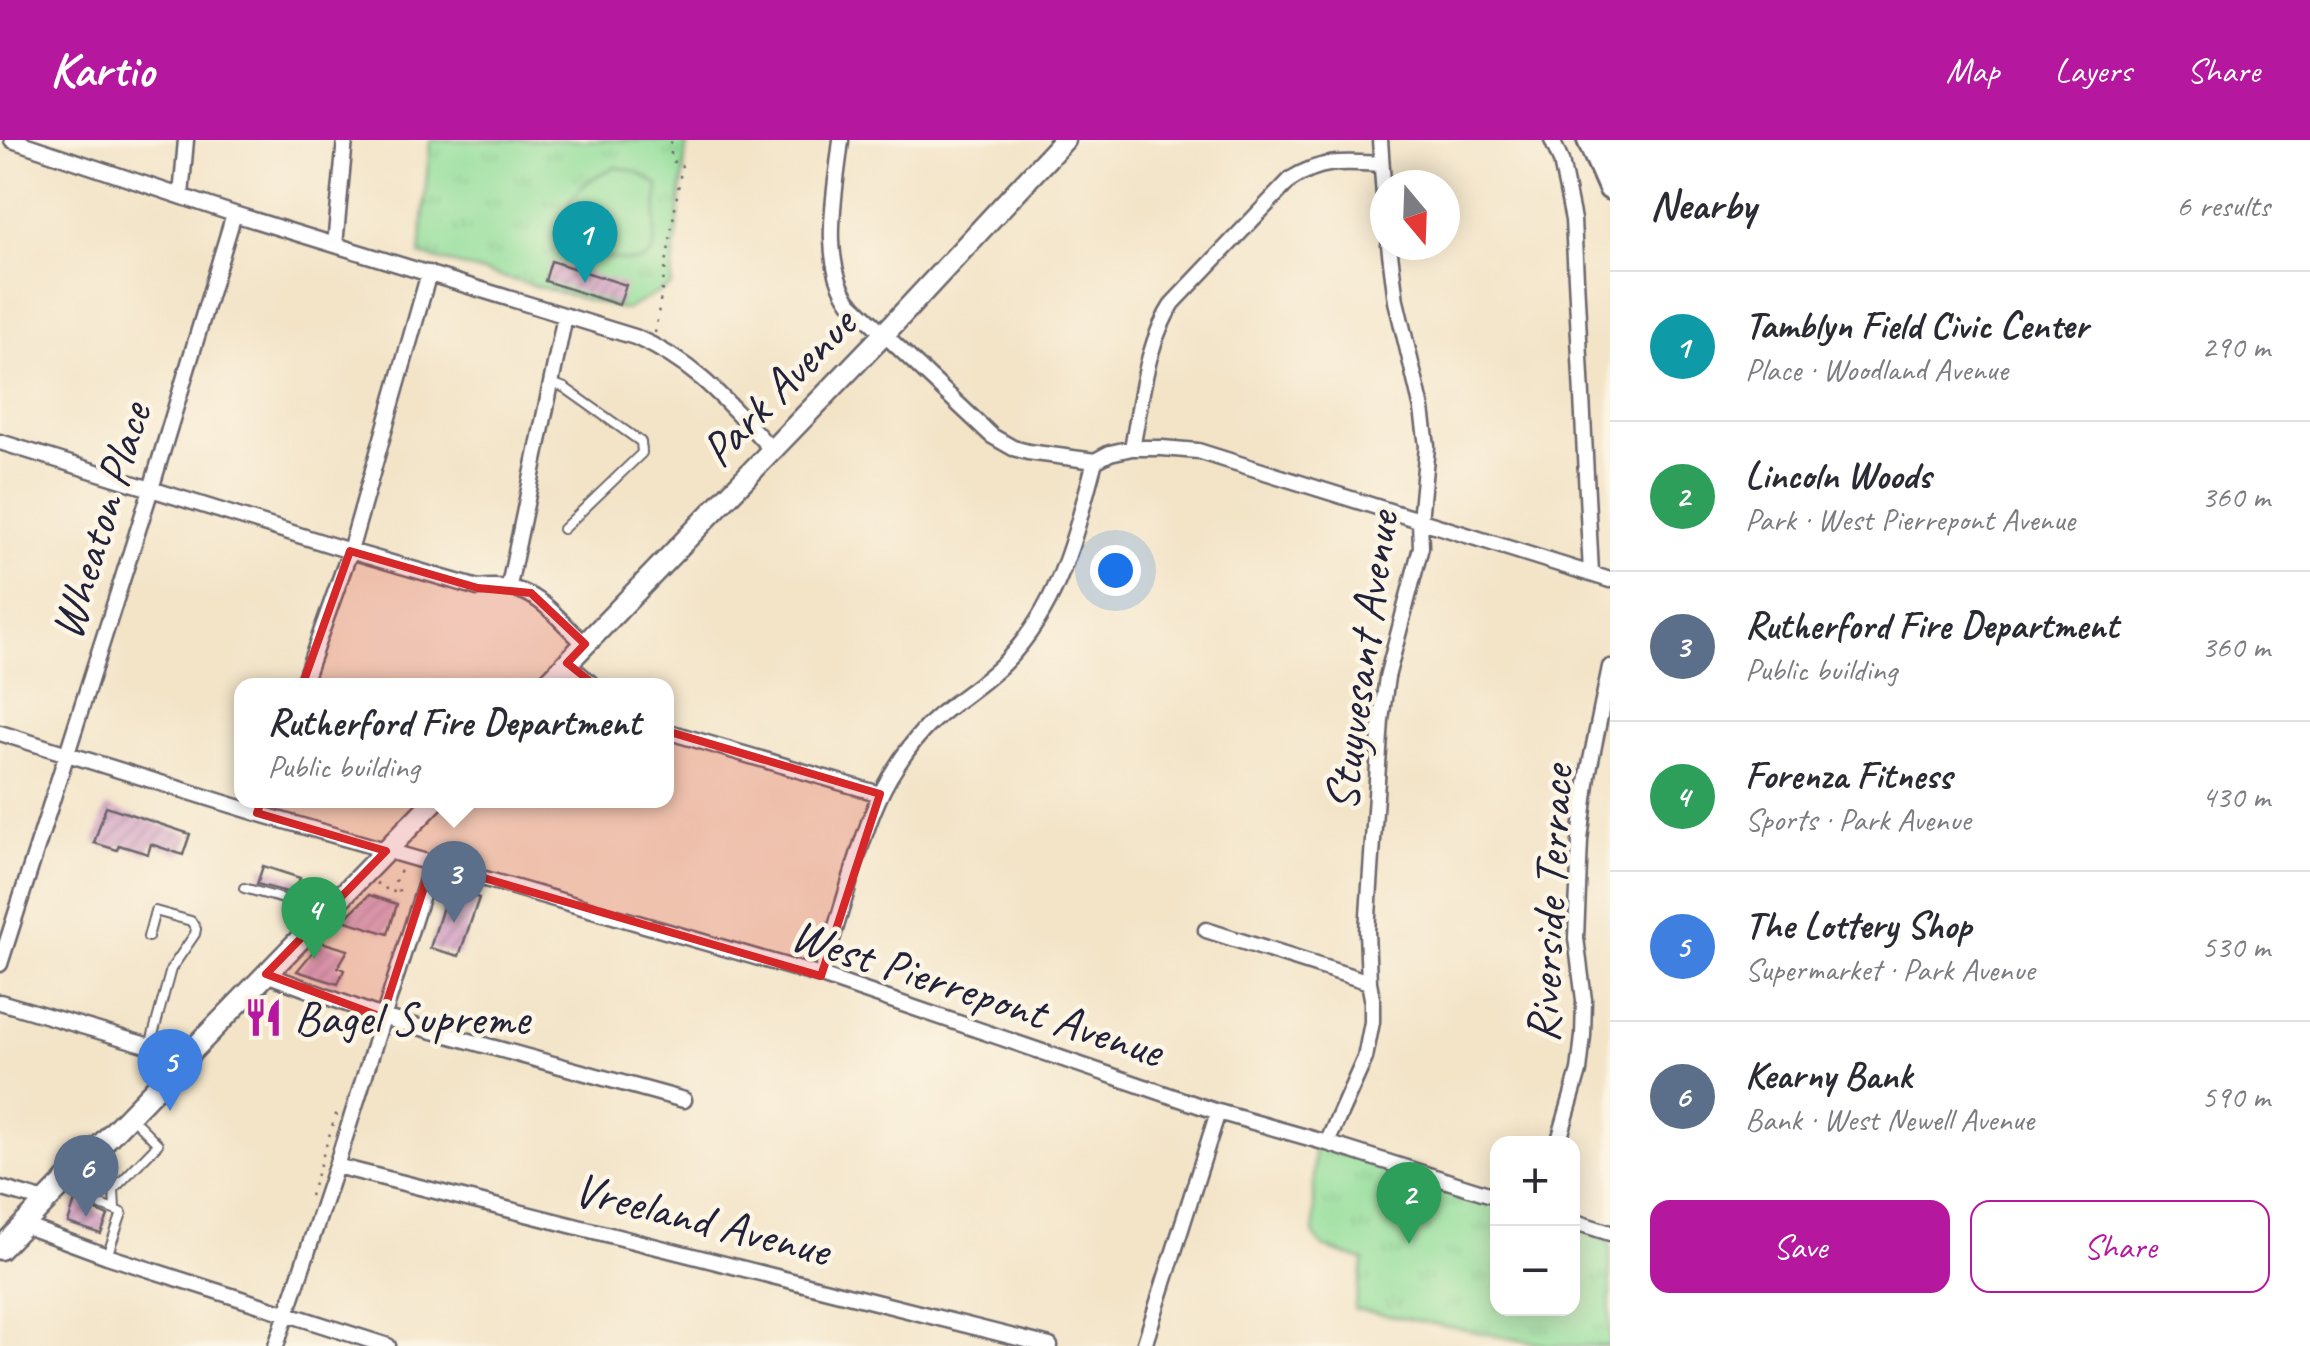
<!DOCTYPE html>
<meta charset="utf-8">
<style>
body{margin:0;font-family:Caveat,sans-serif;background:#f2f2f3;color:#2b2b33}
.controls{position:absolute;right:30px;bottom:30px;display:grid;overflow:hidden;border-radius:20px;box-shadow:0 5px 25px #0003}
.controls button{width:90px;height:90px;display:grid;place-items:center;padding:0;border:0;border-bottom:2px solid #e1e1e2;background:#fff;color:#2b2b33;font:50px sans-serif}
.compass{position:absolute;left:1370px;top:30px;width:90px;height:90px;border-radius:50%;background:#fff;box-shadow:0 5px 25px #0003;rotate:161deg}
.you{position:absolute;left:1115px;top:430px;width:35px;height:35px;margin:-25px;border:8px solid #fff;border-radius:50%;background:#1a73e8;box-shadow:0 0 0 15px #1a73e833}
.badge{display:grid;place-items:center;width:65px;height:65px;border-radius:50%;background:#b5179e;color:#fff;font-size:32px;font-weight:700}
.pin{position:absolute;translate:-50% -82px;filter:drop-shadow(0 2px 5px #0008)}
.pin::after{content:'';position:absolute;top:52px;width:35px;height:30px;background:inherit;clip-path:polygon(0 0,100% 0,50% 100%)}
.popup{position:absolute;left:234px;top:538px;width:440px;height:130px;box-sizing:border-box;display:grid;place-content:center;border-radius:20px;background:#fff;filter:drop-shadow(0 2px 8px #0005);font-size:32px;white-space:nowrap;color:#7c7c81}
.popup b{font-size:38px;color:#2b2b33}
.popup::after{content:'';position:absolute;left:50%;top:100%;margin-left:-20px;border:20px solid transparent;border-top-color:#fff}
.list{margin:0;padding:0;list-style:none}
h2{display:flex;justify-content:space-between;align-items:center;height:130px;margin:0;padding:0 40px;font-size:42px}
h2 small{font-size:32px;font-weight:400;color:#7c7c81}
.list li{display:grid;grid-template-columns:65px 1fr auto;gap:30px;align-items:center;box-sizing:border-box;height:150px;padding:0 40px;border-top:2px solid #e1e1e2}
.list b{display:block;font-size:38px;white-space:nowrap}
.list p{margin:0;font-size:32px;white-space:nowrap;color:#7c7c81}
.list em{font-size:32px;font-style:normal;color:#7c7c81}
.actions{display:flex;gap:20px;padding:30px 40px}
.actions a{flex:1;padding:22px 0;border:2px solid #b5179e;border-radius:20px;text-align:center;font-size:35px;color:#b5179e}
.actions .main{background:#b5179e;color:#fff}
.map{position:relative;flex:none;width:1610px;height:1206px;overflow:hidden}
header{display:flex;align-items:center;gap:60px;box-sizing:border-box;height:140px;padding:0 50px;background:#b5179e;color:#fff}
header strong{font-size:48px}
nav{display:flex;gap:55px;margin-inline-start:auto;font-size:35px}
main{display:flex}
aside{flex:1;background:#fff}
.map>svg:first-child{display:block}
.grass{fill:url(#grass-tufts);stroke:#5a806a;stroke-width:2.5}
.pitch{fill:#92de9a;stroke:#5a806a;stroke-width:2.5}
.building{fill:url(#building-hatch)}
.lines{fill:none;stroke-linecap:round;stroke-linejoin:round}
.lane-casing{stroke:#6b666c;stroke-width:12}
.street-casing{stroke:#6b666c;stroke-width:19}
.secondary-casing{stroke:#6b666c;stroke-width:25}
.primary-casing{stroke:#6b666c;stroke-width:28}
.highway-casing{stroke:#6b666c;stroke-width:30}
.path{stroke:#6b666c;stroke-width:2.5;stroke-dasharray:2.5 8;stroke-linecap:butt}
.lane{stroke:#fff;stroke-width:8}
.street{stroke:#fff;stroke-width:14}
.secondary{stroke:#fff;stroke-width:20}
.primary{stroke:#fff;stroke-width:22}
.highway{stroke:#fff;stroke-width:25}
.marked{fill:#d62828;fill-opacity:0.2;stroke:#d62828;stroke-width:8;stroke-linejoin:round}
.labels{text-anchor:middle;dominant-baseline:central;stroke-width:9;stroke-linejoin:round;paint-order:stroke}
.street-label{font-size:48px;fill:#22223b;stroke:#fcf5e5}
.poi-label{font-size:48px;fill:#22223b;stroke:#fcf5e5;text-anchor:start}
</style>
<header>
<strong>Kartio</strong>
<nav><a>Map</a><a>Layers</a><a>Share</a></nav>
</header>
<main>
<div class="map">
<svg width="1610" height="1206" viewBox="0 0 1610 1206">
<defs>
<pattern id="grass-tufts" width="24" height="20" patternUnits="userSpaceOnUse" patternTransform="scale(2.5)"><rect width="24" height="20" fill="#92de9a"/><path d="M3 7l-1-3M5 7V3M7 7l1-3M15 17l-1-3M17 17v-4M19 17l1-3" fill="none" stroke="#7ebe86"/></pattern>
<pattern id="building-hatch" width="6" height="6" patternUnits="userSpaceOnUse" patternTransform="scale(2.5)"><rect width="6" height="6" fill="#d4a2c4"/><path d="M-1 1l2-2M0 6l6-6M5 7l2-2" fill="none" stroke="#ac84a0"/></pattern>
</defs>
<rect width="100%" height="100%" fill="#fcf5e5"/>
<filter id="ink" filterUnits="userSpaceOnUse"><feTurbulence type="fractalNoise" baseFrequency=".01" numOctaves="2"/><feDisplacementMap in="SourceGraphic" scale="20" xChannelSelector="R" yChannelSelector="G"/><feConvolveMatrix kernelMatrix="1 2 1 2 8 2 1 2 1" color-interpolation-filters="sRGB"/></filter>
<filter id="wash" filterUnits="userSpaceOnUse"><feTurbulence type="fractalNoise" baseFrequency=".0048" numOctaves="4" result="noise"/><feDisplacementMap in="SourceGraphic" scale="40" xChannelSelector="R" yChannelSelector="G"/><feGaussianBlur stdDeviation="2.25" result="paint"/><feColorMatrix in="noise" values="0 0 0 0 0 0 0 0 0 0 0 0 0 0 0 0 0 1.4 0 .05"/><feComposite in="paint" operator="in"/></filter>
<g filter="url(#wash)">
<rect width="100%" height="100%" fill="#f3e4c8"/>
<path class="grass" d="M430,0h257l-16,146 -46,24 -205,-55z
M1314,1002l183,60 1,106h74l1,-80 37,13v105h-59l-197,-37 10,-48 -41,-14 -9,-12z"/>
<path class="pitch" d="M617,27l20,5 21,13 -4,65c-9,15 -19,12 -34,10 -13,-2 -29,-2 -39,-10 -7,-5 -11,-13 -13,-20 -9,-32 23,-55 49,-63z"/>
<g id="blocks">
<path class="building" d="M551,121l75,24 -7,20 -74,-24z
M106,666l84,28 -7,21 -32,-11 -3,10 -29,-9 -2,5 -23,-7z
M263,726l37,12 -6,16 -37,-10z
M449,748l30,10 -20,58 -29,-8z
M369,755l28,9 -9,30 -45,-14z
M321,802l27,8 -10,17 6,3 -6,14 -41,-13z
M75,1061l33,15 -7,18 -33,-11z"/>
</g>
</g>
<g filter="url(#ink)">
<use href="#blocks" fill-opacity="0" stroke="#6b666c" stroke-width="2.5"/>
<g class="lines">
<defs>
<path id="lane" d="M552,243l13,5 76,54 1,11 -79,76
M244,748l50,14 23,19
M148,797l7,-26 36,10 5,8 -1,5 -24,35 -21,77
M66,1042l16,16 40,15 -15,43
M115,1070l-1,-21 44,-45 -26,-26"/>
<path id="street" d="M12,0l222,74 401,123c61,26 93,66 137,113
M841,0c-5,49 -22,120 9,162l142,134 21,12 15,4 67,9 15,-8 22,-5h30l36,3 412,129
M1380,0l5,71
M1552,0l9,21 12,59 18,353
M181,56l5,-56
M335,105l10,-105
M0,302l350,109 128,37c56,-7 69,21 107,56
M1132,308c10,-49 13,-102 41,-145l118,-124c32,-20 54,-17 90,-15
M509,446l56,-270
M567,523l27,23
M302,546l48,-135 79,-278
M666,591l214,63
M0,593l257,80 564,163 397,136 109,31 171,54
M1206,790l163,52
M0,824l151,-475 83,-275
M266,834l116,43 302,83
M821,836c10,-34 21,-68 31,-102 12,-37 22,-74 44,-107 11,-17 23,-34 38,-47 23,-21 50,-36 72,-59 55,-57 69,-127 89,-200
M0,862l150,44 31,14
M1327,1003l38,-85 7,-36v-24l-3,-16 -2,-51 14,-211 6,-43 34,-130 -1,-26 7,-75 -5,-37 -26,-108 -7,-56
M1558,1004l21,-73 4,-35 1,-36 -8,-62 4,-98 8,-65 22,-108
M336,1026l714,180
M0,1048l45,13
M1572,1081l38,12
M23,1085l84,31 281,90
M276,1206l60,-180 96,-303
M1144,1206l74,-234"/>
<path id="secondary" d="M545,546l339,-352 180,-194
M0,1109l435,-449"/>
<path id="primary" d="M1589,0l21,48"/>
<path id="highway" d="M1598,0l12,9"/>
</defs>
<use href="#lane" class="lane-casing"/>
<use href="#street" class="street-casing"/>
<use href="#secondary" class="secondary-casing"/>
<use href="#primary" class="primary-casing"/>
<use href="#highway" class="highway-casing"/>
<path class="path" d="M655,193l27,-169 -11,-3v-21
M401,731l-6,8 3,11 9,4
M376,743l9,4 3,6 9,-2
M310,1056l28,-88"/>
<use href="#lane" class="lane"/>
<use href="#street" class="street"/>
<use href="#secondary" class="secondary"/>
<use href="#primary" class="primary"/>
<use href="#highway" class="highway"/>
</g>
</g>
<path class="marked" d="M350,411l128,37 53,5 54,51 -18,19 76,61 237,70 -59,182 -389,-113 -50,154 -116,-43 120,-123 -129,-38z"/>
<defs>
<symbol id="restaurant-bare" viewBox="-9 -9 18 18"><path d="M-5-6h1v4h1v-4h1v4h1v-4h1v5L-1.5 .5V6h-2V.5L-5-1ZM5-6V6H3V1.5H1.5Q1.5-4 5-6Z" fill="#b5179e" stroke="#fcf5e5" stroke-width="2.5" paint-order="stroke"/></symbol>
</defs>
<g fill-rule="evenodd">
<use href="#restaurant-bare" x="236" y="850" width="55" height="55"/>
</g>
<g class="labels">
<g class="street-label">
<text transform="translate(778 247) rotate(-46)">Park Avenue</text>
<text transform="translate(100 381) rotate(-73)">Wheaton Place</text>
<text transform="translate(1361 521) rotate(-82)">Stuyvesant Avenue</text>
<text transform="translate(1549 764) rotate(-87)">Riverside Terrace</text>
<text transform="translate(977 852) rotate(18)">West Pierrepont Avenue</text>
<text transform="translate(702 1079) rotate(14)">Vreeland Avenue</text>
</g>
<g class="poi-label">
<text x="294" y="878">Bagel Supreme</text>
</g>
</g>
</svg>
<div class="controls">
<button>+</button>
<button>−</button>
</div>
<svg class="compass" viewBox="-18 -18 36 36"><path d="M0-13l5 13h-10z" fill="#e53935"/><path d="M0 13l5-13h-10z" fill="#7c7c81"/></svg>
<div class="you"></div>
<div class="pin badge" style="left:585px;top:143px;background:#0f9aa8">1</div>
<div class="pin badge" style="left:1409px;top:1104px;background:#2e9e5b">2</div>
<div class="pin badge" style="left:454px;top:783px;background:#5c6f8a">3</div>
<div class="popup"><b>Rutherford Fire Department</b>Public building</div>
<div class="pin badge" style="left:314px;top:819px;background:#2e9e5b">4</div>
<div class="pin badge" style="left:170px;top:971px;background:#3f7fe0">5</div>
<div class="pin badge" style="left:86px;top:1077px;background:#5c6f8a">6</div>
</div>
<aside>
<h2>Nearby<small>6 results</small></h2>
<ul class="list">
<li><span class="badge" style="background:#0f9aa8">1</span><div><b>Tamblyn Field Civic Center</b><p>Place · Woodland Avenue</p></div><em>290 m</em></li>
<li><span class="badge" style="background:#2e9e5b">2</span><div><b>Lincoln Woods</b><p>Park · West Pierrepont Avenue</p></div><em>360 m</em></li>
<li><span class="badge" style="background:#5c6f8a">3</span><div><b>Rutherford Fire Department</b><p>Public building</p></div><em>360 m</em></li>
<li><span class="badge" style="background:#2e9e5b">4</span><div><b>Forenza Fitness</b><p>Sports · Park Avenue</p></div><em>430 m</em></li>
<li><span class="badge" style="background:#3f7fe0">5</span><div><b>The Lottery Shop</b><p>Supermarket · Park Avenue</p></div><em>530 m</em></li>
<li><span class="badge" style="background:#5c6f8a">6</span><div><b>Kearny Bank</b><p>Bank · West Newell Avenue</p></div><em>590 m</em></li>
</ul>
<div class="actions"><a class="main">Save</a><a>Share</a></div>
</aside>
</main>
